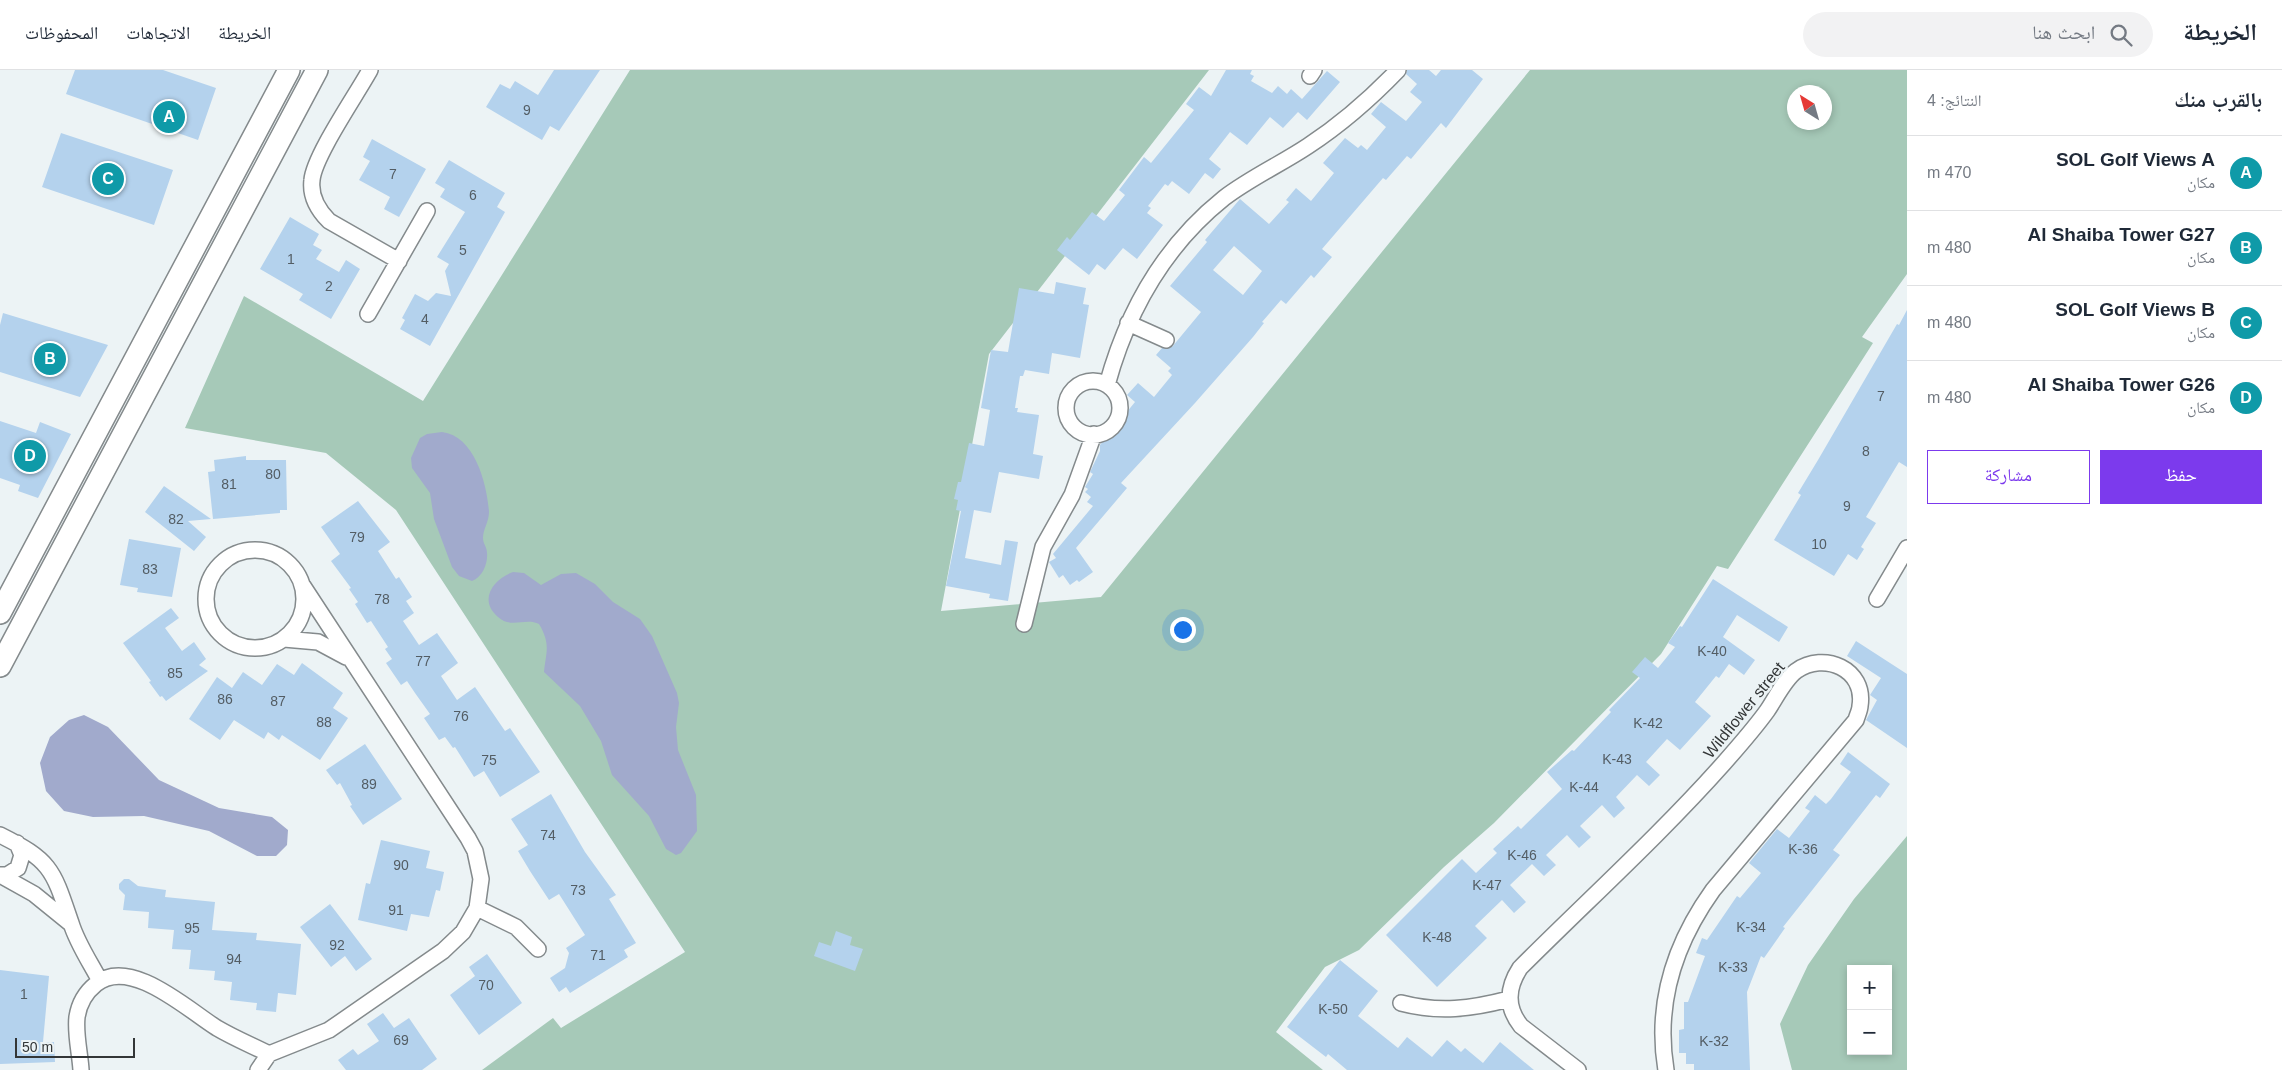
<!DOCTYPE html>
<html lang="ar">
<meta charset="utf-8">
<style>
body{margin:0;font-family:Arial,"Noto Naskh Arabic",sans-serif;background:#f2f2f3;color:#1f2937;direction:rtl}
.controls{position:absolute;right:15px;bottom:15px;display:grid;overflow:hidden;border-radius:0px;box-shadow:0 2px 8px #0003}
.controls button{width:45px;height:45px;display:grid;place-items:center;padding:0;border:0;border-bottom:1px solid #e0e1e3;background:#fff;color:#1f2937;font:25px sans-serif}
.compass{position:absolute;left:1787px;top:15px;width:45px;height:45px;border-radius:50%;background:#fff;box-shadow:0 2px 8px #0003;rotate:323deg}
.scale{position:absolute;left:15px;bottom:12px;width:120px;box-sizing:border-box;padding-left:5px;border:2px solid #333637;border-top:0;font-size:14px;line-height:18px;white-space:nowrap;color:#333637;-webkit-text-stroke:4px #ecf3f5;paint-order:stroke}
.you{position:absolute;left:1182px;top:559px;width:18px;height:18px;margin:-12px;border:4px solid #fff;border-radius:50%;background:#1a73e8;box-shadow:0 0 0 8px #1a73e833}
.badge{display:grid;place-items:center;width:32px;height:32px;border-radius:50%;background:#7c3aed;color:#fff;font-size:16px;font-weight:700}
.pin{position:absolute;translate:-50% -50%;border:2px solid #fff;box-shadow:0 1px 5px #0006}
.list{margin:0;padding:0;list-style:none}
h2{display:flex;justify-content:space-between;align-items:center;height:65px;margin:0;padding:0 20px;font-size:21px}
h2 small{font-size:16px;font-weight:400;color:#747a83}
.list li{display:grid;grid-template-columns:32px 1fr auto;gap:15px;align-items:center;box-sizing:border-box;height:75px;padding:0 20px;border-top:1px solid #e0e1e3}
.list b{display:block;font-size:19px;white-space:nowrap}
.list p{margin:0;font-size:16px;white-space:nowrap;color:#747a83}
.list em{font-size:16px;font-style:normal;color:#747a83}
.actions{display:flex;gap:10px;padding:15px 20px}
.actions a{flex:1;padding:11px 0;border:1px solid #7c3aed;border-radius:0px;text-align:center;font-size:18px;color:#7c3aed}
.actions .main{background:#7c3aed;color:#fff}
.icon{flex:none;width:28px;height:28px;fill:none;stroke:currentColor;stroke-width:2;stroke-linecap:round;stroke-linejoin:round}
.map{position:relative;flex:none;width:1907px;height:1000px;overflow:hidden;direction:ltr}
header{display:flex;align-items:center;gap:30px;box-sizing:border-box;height:70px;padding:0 25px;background:#fff;border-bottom:1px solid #e0e1e3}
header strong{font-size:24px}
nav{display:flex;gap:28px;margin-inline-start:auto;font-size:18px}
.search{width:350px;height:45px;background:#f2f2f3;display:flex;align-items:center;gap:12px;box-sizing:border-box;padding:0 18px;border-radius:28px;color:#747a83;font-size:19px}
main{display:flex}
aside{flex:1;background:#fff}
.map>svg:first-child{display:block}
.green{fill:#a6c9b8;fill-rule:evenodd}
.water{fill:#a1aacc}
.building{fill:#b4d2ed;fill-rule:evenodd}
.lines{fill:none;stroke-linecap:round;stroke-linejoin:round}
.street-casing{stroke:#848a8c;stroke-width:18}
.secondary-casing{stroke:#848a8c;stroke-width:24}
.street{stroke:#fff;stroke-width:15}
.secondary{stroke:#fff;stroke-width:21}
.labels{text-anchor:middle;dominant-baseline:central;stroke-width:5;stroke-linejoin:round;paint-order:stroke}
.number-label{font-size:14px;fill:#535d64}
.street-label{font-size:16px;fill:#333637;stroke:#ecf3f5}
</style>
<header>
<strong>الخريطة</strong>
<div class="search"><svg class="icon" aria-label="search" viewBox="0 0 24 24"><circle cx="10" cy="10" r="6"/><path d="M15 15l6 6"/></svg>ابحث هنا</div>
<nav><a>الخريطة</a><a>الاتجاهات</a><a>المحفوظات</a></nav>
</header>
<main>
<aside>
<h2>بالقرب منك<small>النتائج: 4</small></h2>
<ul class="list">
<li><span class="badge" style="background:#0f9aa8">A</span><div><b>SOL Golf Views A</b><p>مكان</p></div><em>470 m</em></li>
<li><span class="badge" style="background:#0f9aa8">B</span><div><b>Al Shaiba Tower G27</b><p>مكان</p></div><em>480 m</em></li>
<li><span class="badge" style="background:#0f9aa8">C</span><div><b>SOL Golf Views B</b><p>مكان</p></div><em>480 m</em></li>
<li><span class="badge" style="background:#0f9aa8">D</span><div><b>Al Shaiba Tower G26</b><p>مكان</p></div><em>480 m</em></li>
</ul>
<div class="actions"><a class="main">حفظ</a><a>مشاركة</a></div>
</aside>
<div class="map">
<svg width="1907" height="1000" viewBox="0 0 1907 1000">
<rect width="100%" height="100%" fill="#ecf3f5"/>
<path class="green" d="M630,0h579l-220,284 -48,257 160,-14 429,-527h377v204l-45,63 11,6 -145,226 -11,-3 -56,88 -167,169 -50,44 -85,83 -34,17 -49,65 47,38h-841l71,-52 8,10 124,-76 -289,-442 -70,-57 -141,-25 59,-132 179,105zM1794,22h30v30h-30z
M1907,766v234h-115l-12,-46 28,-59 46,-66zM1851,899h37v82h-37z"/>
<path class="water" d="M442,362c33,4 45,52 47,80 0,10 -6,17 -6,26 0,6 4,9 4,15 1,10 -4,24 -15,28l-13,-5 -7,-9 -18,-48 -4,-26 -18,-25 -1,-10 9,-20 7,-4z
M513,502l11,1 17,12 20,-11 15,-1 19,11 18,18 27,17 12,17 25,57 2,10 -3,24 2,23 18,45 1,36 -16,22 -5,2 -10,-6 -17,-33 -37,-41 -11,-34 -21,-35 -36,-34c2,-20 7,-28 -5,-48 -13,-7 -28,5 -41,-7 -20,-17 -5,-38 15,-45z
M84,645l24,12 51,53 60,28 53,9 16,13 -1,15 -11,11h-19l-48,-25 -65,-15 -51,1 -29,-6 -18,-20 -6,-28 10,-26 19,-17z"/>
<path class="building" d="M75,0h88l53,18 -18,52 -132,-46z
M554,0h46l-41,61 -9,-5 -8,14 -56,-33 14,-23 10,5 5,-8 23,14z
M1226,0h26l-2,4 4,2 -3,5 21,12 6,-7 9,8 4,-5 11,10 25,-28 13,11 -33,38 -9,-8 -15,16 -13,-11 -23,28 -17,-13 -21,27 12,10 -8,10 -8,-6 -16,21 -17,-13 -4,5 -3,-2 -17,22 3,2 -4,5 16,12 -26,34 -14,-11 -18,22 -8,-6 -8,11 -32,-25 10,-13 3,3 22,-28 12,9 21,-26 -6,-5 25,-33 7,6 43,-53 -8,-6 13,-17 12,9z
M1407,0h22l7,6 5,-6h31l11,9 -37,49 -5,-5 -30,36 -4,-3 -21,24 -3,-2 -61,71 10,8 -18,21 -3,-3 -25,29 -5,-4 -19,22 2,1 -11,14 -58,66 -74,80 6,5 -51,60 17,24 -14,10 -2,-2 -7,5 -7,-10 -4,3 -10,-16 7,-4 -3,-4 40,-48 -6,-4 4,-5 -6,-5 3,-3 -3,-2 8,-13 -3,-2 10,-21v-6l35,-43 -8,-7 11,-12 16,14 18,-22 -4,-4 3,-3 -15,-13 6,-7 10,-1 29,-35 -31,-26 37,-44 -2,-2 35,-41 29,25 20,-22 -3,-2 10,-12 15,13 23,-28 -11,-10 22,-25 13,10 3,-3 6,5 19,-23 -15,-13 10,-12 25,19 16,-19 -12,-10 7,-8 -11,-10zM1234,176l28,25 -19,24 -30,-25z
M61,63l112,37 -19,55 -112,-38z
M372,69l54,30 -27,48 -15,-8 6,-12 -31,-17 11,-19 -7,-4z
M449,90l56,33 -8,14 8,5 -75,134 -30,-17 5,-9 -3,-2 13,-24 13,7 8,-8 15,3 -6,-25 4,-7 -12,-7 28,-45 -25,-15 5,-8 -10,-6z
M290,147l29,17 -6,11 9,5 -6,9 23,13 7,-12 14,9 -29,50 -32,-19 4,-6 -43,-25z
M1056,212l30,6 -3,16 6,1 -9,53 -28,-5 -3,21 -24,-4 -2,6h-3l-5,32h3l-1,4 22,3 -6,39 10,2 -4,23 -40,-7 -8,41 -17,-3 -9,48 36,7 4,-25 13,2 -10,59 -19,-3 1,-4 -44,-8 15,-75 -5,-1 2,-10 -4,-1 4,-17h3l8,-39 15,3 6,-36 -9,-2 10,-58 17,2 11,-64 35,6z
M1907,240v157l-8,-5 -33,55 10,6 -15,24 3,2 -7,11 -9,-6 -14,22 -60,-36 27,-45 -3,-2 20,-33 79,-136 2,1z
M3,243l105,32 -28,52 -80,-25v-47z
M0,351l36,12 4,-11 31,12 -33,64 -20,-7 2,-6 -20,-7z
M246,386v4h40l1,50h-7v3l-67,6 -5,-47 7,-1 -1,-11z
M164,416l47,33 -23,2 18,16 -12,14 -49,-39z
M358,431l32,41 -12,9 18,28 3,-2 13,20 -6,4 8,12 -11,8 16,24 18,-12 21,30 -17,13 16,24 18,-13 30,44 5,-3 30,44 -40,25 -16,-26 -10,6 -19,-30 -2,1 -8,-11 -6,3 -15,-22 6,-4 -15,-21 -8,-12 -6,4 -15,-22 6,-4 -7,-10 3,-2 -17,-26 -4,2 -12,-19 3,-2 -9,-13 2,-1 -20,-27 9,-7 -19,-27z
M129,469l52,9 -9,49 -35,-5 1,-4 -18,-3z
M1713,509l75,48 -9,15 -42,-27 -14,22 32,23 -11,15 -15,-11 -10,14 -3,-2 -21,26 16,14 -31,34 -13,-11 -21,23 14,13 -11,11 -12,-11 -21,22 9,11 -11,10 -12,-13 -22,21 11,11 -12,11 -12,-13 -21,20 10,10 -12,11 -12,-12 -22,21 16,17 -12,11 -12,-13 -27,26 12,12 -50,49 -51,-52 76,-76 14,14 21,-20 -4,-4 25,-23 3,3 41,-40 -15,-17 25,-22 2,1 37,-39 -2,-2 31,-32 -8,-6 13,-15 13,11 17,-21 -7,-4 12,-17 2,1z
M171,538l8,10 -14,10 17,23 12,-9 12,17 -7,6 9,6 -42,30 -4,-5 -2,1 -11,-15 2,-1 -28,-38z
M1856,571l51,33v74l-41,-28 11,-20 -7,-5 11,-17 -34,-22z
M302,593l41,30 -10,15 15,10 -28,42 -38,-25 -3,5 -11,-8 -4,7 -30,-19 -14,20 -31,-21 28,-42 15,11 11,-16 19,13 15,-21 17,11z
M365,674l37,55 -39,26 -13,-19 2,-1 -12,-22 -3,2 -11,-15z
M1848,682l42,32 -10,14 -4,-3 -43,55 7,5 -57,72 2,1 -21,30 -3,-2 -14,36 3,78h-56v-6h-8v-11h-7v-23l5,-1v-27h4l17,-46 -9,-3 6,-15 5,2 30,-44 3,2 21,-25 -12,-10 28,-34 12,9 21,-27 -5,-3 10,-13 11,9 5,-5 20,-27 -11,-8z
M551,724l34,58 31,43 -7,4 27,44 -12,7 4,7 -58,36 -4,-6 -7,5 -9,-14 15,-10 4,-15 -3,-5 19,-13 -26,-41 -10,6 -19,-29 -12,-20 10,-6 -17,-26z
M381,770l49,11 -4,17 18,4 -4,19 -4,-1 -7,27 -18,-3 -4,17 -49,-11 8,-37 4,1z
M129,809l9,7 28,4 -1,7 50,5 -3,28 45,3 -1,7 45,4 -5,51 -18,-2 -2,19 -20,-2 1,-7 -27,-3 2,-18 -18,-2 1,-9 -26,-2 2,-19 -19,-1 2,-19 -26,-2 1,-16 -26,-2 2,-15 -6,-6v-5l5,-5z
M330,834l42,55 -16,12 -11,-15 -14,11 -31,-40z
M836,861l16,6 -2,8 13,4 -8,22 -41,-15 5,-14 12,4z
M487,884l35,49 -43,32 -29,-40 25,-19 -6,-9z
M1340,890l38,31 -20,25 40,32 9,-11 25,20 15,-17 14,12 4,-4 18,15 17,-21 34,28h-187l-19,-16 -2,3 -39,-30z
M0,900l49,6 -6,66h11l1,20 -55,2z
M383,943l11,15 15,-10 28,41 -15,11h-76l-8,-10 15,-11 5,6 21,-14 -12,-17z"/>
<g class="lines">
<defs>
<path id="street" d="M370,0c-13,24 -56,86 -58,110 -2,16 6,30 17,41l70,40
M1310,6l4,-6
M368,244l59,-103
M1128,253l38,17
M1066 338a27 27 0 1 1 54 0a27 27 0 1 1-54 0Z
M1107,315c20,-73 57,-139 117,-187 26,-20 57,-34 84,-52 32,-21 64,-49 90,-76
M206 529a49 49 0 1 1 98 0a49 49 0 1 1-98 0Z
M1877,529l30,-51
M1024,554l19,-77 29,-52 22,-61
M284,569l34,3 28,15
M0,765c52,26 53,35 71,88 6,20 19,39 29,58
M0,805l34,19 37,30
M0,805h7l11,-7 4,-13 -5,-12
M477,838l39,19 22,22
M1401,933c38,10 70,6 108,-4
M81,1000c-1,-17 -6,-36 -4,-53 2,-13 9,-25 19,-33 34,-28 92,26 121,44 17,10 34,17 52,26
M258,1000l11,-16 60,-24 114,-79 20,-19 14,-24 4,-29 -6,-28 -7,-13 -165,-252
M1578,1000l-57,-44c-15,-19 -14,-38 -1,-58 68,-68 140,-133 204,-205 15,-17 30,-34 43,-52 9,-13 17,-31 29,-40 28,-20 70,-2 64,35 0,4 -3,10 -4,14l-143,170c-38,53 -58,114 -47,180"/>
<path id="secondary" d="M0,543l289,-543
M0,596l317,-596"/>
</defs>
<use href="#street" class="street-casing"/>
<use href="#secondary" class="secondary-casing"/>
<use href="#street" class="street"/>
<use href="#secondary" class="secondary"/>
</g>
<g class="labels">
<g class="number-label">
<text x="527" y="40">9</text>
<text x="393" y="104">7</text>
<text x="473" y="125">6</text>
<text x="463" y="180">5</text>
<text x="291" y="189">1</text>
<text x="329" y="216">2</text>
<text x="425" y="249">4</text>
<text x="1881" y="326">7</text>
<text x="1866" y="381">8</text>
<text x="273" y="404">80</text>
<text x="229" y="414">81</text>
<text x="1847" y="436">9</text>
<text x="176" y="449">82</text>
<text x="357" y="467">79</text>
<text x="1819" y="474">10</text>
<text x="150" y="499">83</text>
<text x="382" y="529">78</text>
<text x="1712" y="581">K-40</text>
<text x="423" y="591">77</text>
<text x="175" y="603">85</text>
<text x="225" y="629">86</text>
<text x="278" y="631">87</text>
<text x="461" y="646">76</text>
<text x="324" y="652">88</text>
<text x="1648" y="653">K-42</text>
<text x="1617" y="689">K-43</text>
<text x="489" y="690">75</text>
<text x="369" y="714">89</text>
<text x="1584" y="717">K-44</text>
<text x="548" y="765">74</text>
<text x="1803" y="779">K-36</text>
<text x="1522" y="785">K-46</text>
<text x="401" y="795">90</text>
<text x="1487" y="815">K-47</text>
<text x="578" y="820">73</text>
<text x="396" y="840">91</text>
<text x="1751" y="857">K-34</text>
<text x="192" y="858">95</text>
<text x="1437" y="867">K-48</text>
<text x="337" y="875">92</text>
<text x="598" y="885">71</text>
<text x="234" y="889">94</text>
<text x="1733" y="897">K-33</text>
<text x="486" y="915">70</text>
<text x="24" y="924">1</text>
<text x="1333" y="939">K-50</text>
<text x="401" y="970">69</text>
<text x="1714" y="971">K-32</text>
</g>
<g class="street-label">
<text transform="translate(1744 640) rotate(-51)">Wildflower street</text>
</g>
</g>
</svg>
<div class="controls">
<button>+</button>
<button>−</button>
</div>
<svg class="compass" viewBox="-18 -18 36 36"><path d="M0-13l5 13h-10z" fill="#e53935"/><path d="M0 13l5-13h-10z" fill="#747a83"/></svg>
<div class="scale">50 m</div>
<div class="you"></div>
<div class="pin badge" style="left:169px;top:47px;background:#0f9aa8">A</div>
<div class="pin badge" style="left:50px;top:289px;background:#0f9aa8">B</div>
<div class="pin badge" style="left:108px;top:109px;background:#0f9aa8">C</div>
<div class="pin badge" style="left:30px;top:386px;background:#0f9aa8">D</div>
</div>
</main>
